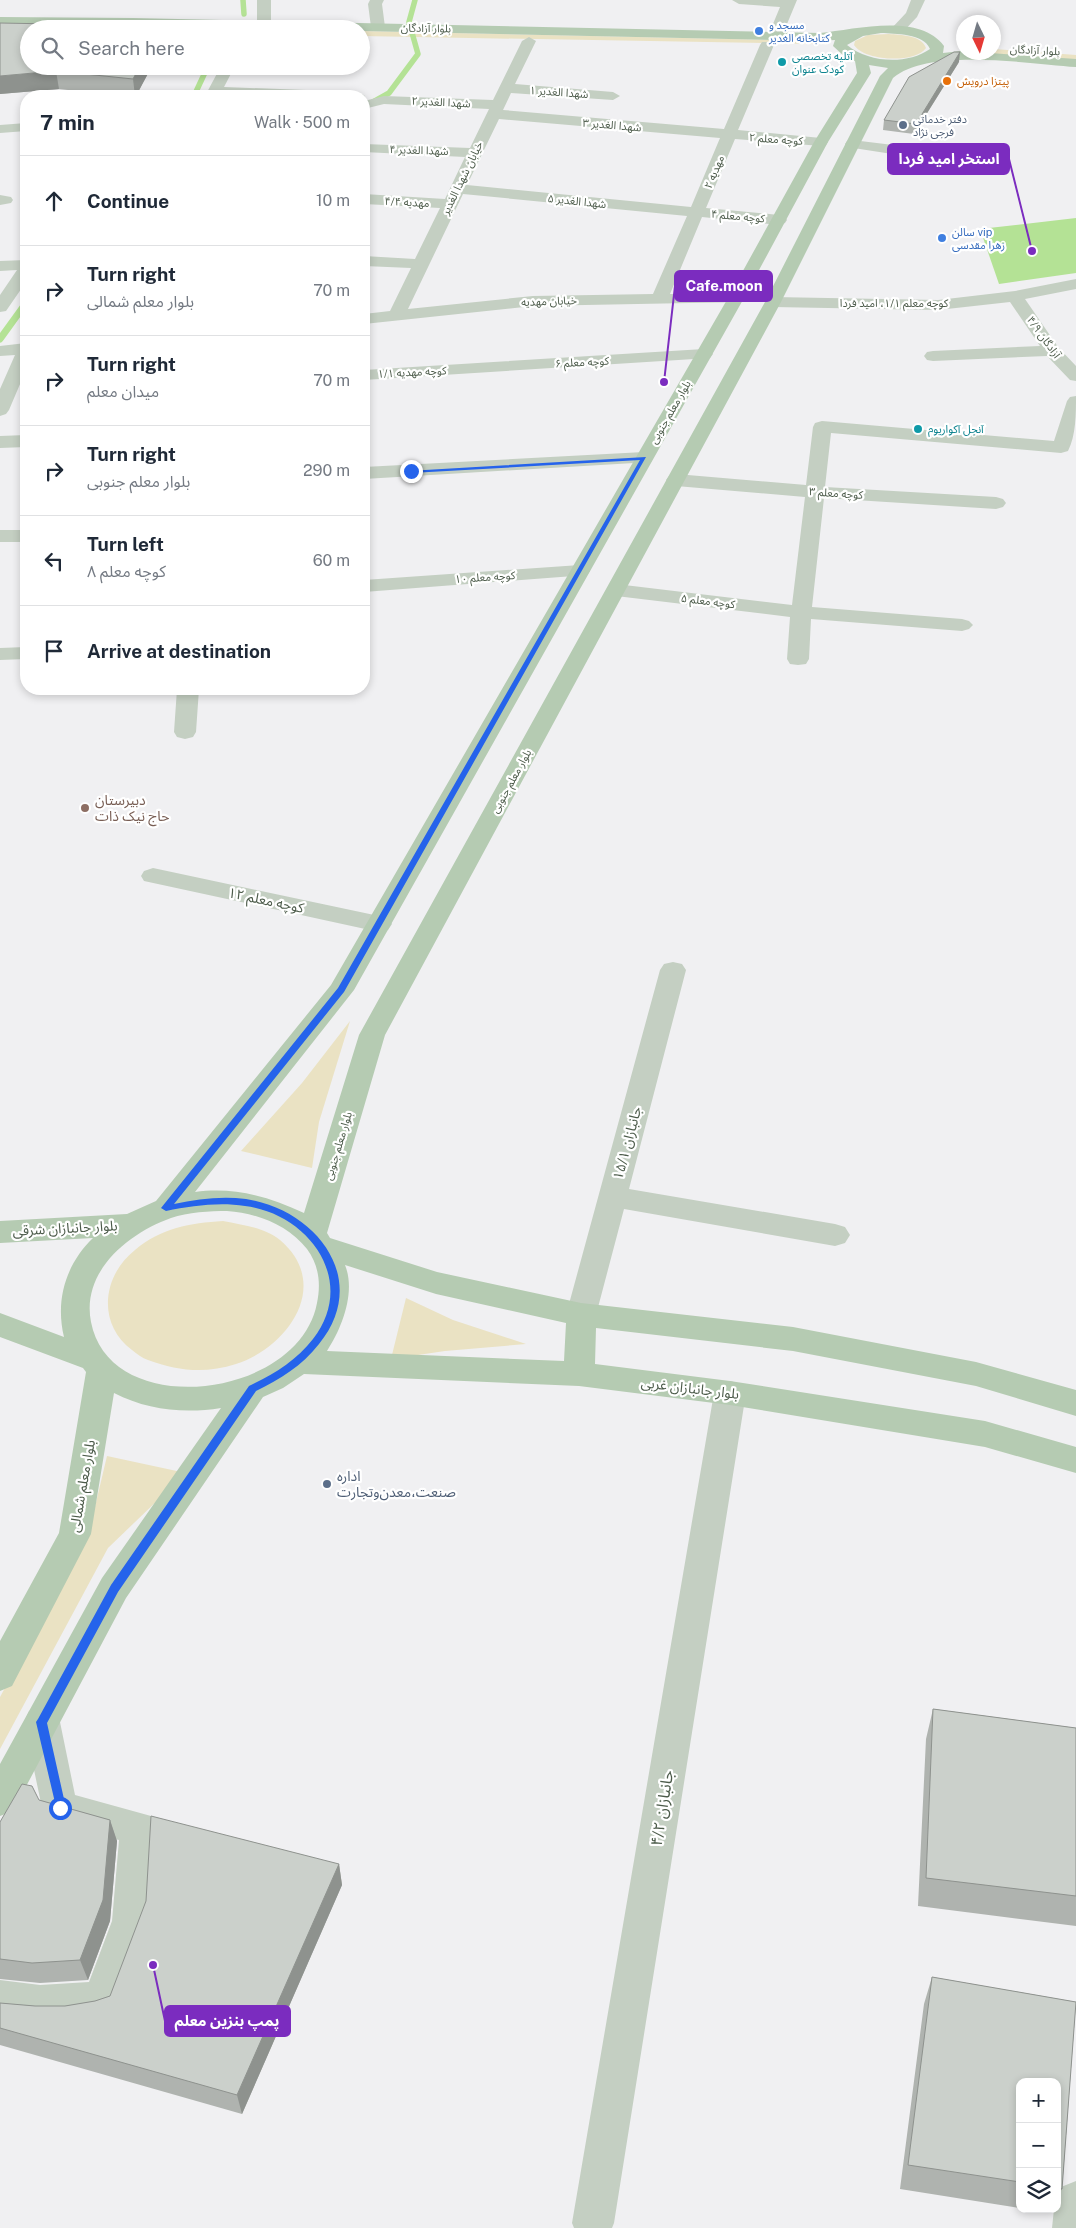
<!DOCTYPE html>
<meta charset="utf-8">
<style>
body{margin:0;font-family:"Public Sans","Noto Sans Arabic",sans-serif;background:#f2f2f3;color:#1f2937}
.controls{position:absolute;right:15px;bottom:15px;display:grid;overflow:hidden;border-radius:10px;box-shadow:0 2px 8px #0003}
.controls button{width:45px;height:45px;display:grid;place-items:center;padding:0;border:0;border-bottom:1px solid #e0e1e3;background:#fff;color:#1f2937;font:25px sans-serif}
.compass{position:absolute;left:956px;top:15px;width:45px;height:45px;border-radius:50%;background:#fff;box-shadow:0 2px 8px #0003;rotate:175deg}
.stop{position:absolute;width:15px;height:15px;margin:-11px;border:4px solid #2563eb;border-radius:50%;background:#fff}
.stop.end{background:#2563eb;border-color:#fff;box-shadow:0 1px 5px #0008}
.list{margin:0;padding:0;list-style:none}
h2{display:flex;justify-content:space-between;align-items:center;height:65px;margin:0;padding:0 20px;font-size:21px}
h2 small{font-size:16px;font-weight:400;color:#747a83}
.list li{display:grid;grid-template-columns:32px 1fr auto;gap:15px;align-items:center;box-sizing:border-box;height:90px;padding:0 20px;border-top:1px solid #e0e1e3}
.list b{display:block;font-size:19px;white-space:nowrap}
.list p{margin:0;font-size:16px;white-space:nowrap;color:#747a83}
.list em{font-size:16px;font-style:normal;color:#747a83}
.icon{flex:none;width:28px;height:28px;fill:none;stroke:currentColor;stroke-width:2;stroke-linecap:round;stroke-linejoin:round}
.map{position:relative;flex:none;width:1076px;height:2228px;overflow:hidden}
.search{position:absolute;background:#fff;box-shadow:0 2px 8px #0003;left:20px;top:20px;width:350px;height:55px;display:flex;align-items:center;gap:12px;box-sizing:border-box;padding:0 18px;border-radius:28px;color:#747a83;font-size:19px}
.panel{position:absolute;background:#fff;box-shadow:0 2px 8px #0003;left:20px;top:90px;width:350px;height:605px;border-radius:20px}
.map>svg:first-child{display:block}
.green{fill:#eae2c3}
.water{fill:#b4e295}
.lines{fill:none;stroke-linecap:round;stroke-linejoin:round}
.stream-far1{stroke:#b4e295;stroke-width:5.5}
.stream{stroke:#b4e295;stroke-width:7}
.minor{fill:#c4cfc2;fill-rule:evenodd}
.major{fill:#b5cbb2;fill-rule:evenodd}
.wall{fill:#afb3af}
.shaded-wall{fill:#8e928e}
.building{fill:#cbd0cb;stroke:#8e928e}
.route{fill:#2563eb}
.shop-dot{fill:#3f7fe0;stroke:#fff;stroke-width:2}
.culture-dot{fill:#0f9aa8;stroke:#fff;stroke-width:2}
.food-dot{fill:#e8710a;stroke:#fff;stroke-width:2}
.service-dot{fill:#5c6f8a;stroke:#fff;stroke-width:2}
.education-dot{fill:#8d6e63;stroke:#fff;stroke-width:2}
.labels{text-anchor:middle;dominant-baseline:central;stroke-width:4.5;stroke-linejoin:round;paint-order:stroke}
.far-shop-label{font-size:11px;fill:#366cbe;stroke:#fff;text-anchor:start}
.far-street-label{font-size:11px;fill:#4c5b4a;stroke:#fff}
.far-culture-label{font-size:11px;fill:#0d838f;stroke:#fff;text-anchor:start}
.far-food-label{font-size:11px;fill:#c56008;stroke:#fff;text-anchor:start}
.far-service-label{font-size:11px;fill:#4e5e75;stroke:#fff;text-anchor:start}
.education-label{font-size:14px;fill:#785e54;stroke:#fff;text-anchor:start}
.street-label{font-size:14px;fill:#4c5b4a;stroke:#fff}
.service-label{font-size:14px;fill:#4e5e75;stroke:#fff;text-anchor:start}
.near-street-label{font-size:16px;fill:#4c5b4a;stroke:#fff}
.leader{fill:none;stroke:#7b2cbf;stroke-width:2}
.callout-dot{fill:#7b2cbf;stroke:#fff;stroke-width:2}
.callout{fill:#7b2cbf;stroke:#7b2cbf;stroke-width:2}
.callout-label{font-size:15px;text-anchor:middle;font-weight:bold;fill:#fff}
</style>
<div class="map">
<svg width="1076" height="2228" viewBox="0 0 1076 2228">
<rect width="100%" height="100%" fill="#f0f0f2"/>
<path class="green" d="M361,31l455,10 -2,3 -453,-8z
M889,34c11,1 33,1 37,14 -11,16 -62,13 -72,-3l1,-4 13,-6z
M994,49l82,6v5l-100,-7 18,-1z
M350,1021l-31,101 -7,46 -71,-17 61,-68z
M223,1221c19,4 41,6 57,19 52,44 9,107 -44,124 -31,10 -58,7 -88,-4 -6,-2 -11,-6 -16,-10 -35,-26 -30,-74 3,-100 26,-22 55,-27 88,-29z
M406,1298l47,22 73,24 -81,7 -54,8z
M107,1456l79,17 -78,75 -108,201v-52l88,-161z"/>
<path class="water" d="M1076,218v55l-77,11 -19,-55z"/>
<g class="lines">
<path class="stream-far1" d="M243,0l1,14
M194,96l14,-30
M364,107l25,-14 29,-39 -9,-32 6,-22"/>
<path class="stream" d="M0,339l26,-36"/>
<path class="minor" d="M257,0h14v25l-2,3 -6,1 -6,-4z
M370,0h14l-2,4 3,23 -2,3h-10l-2,-3 -3,-23z
M732,0h65l-15,36 -7,4 -7,-4 12,-29 -41,-3z
M911,0h14l-8,17 -15,16h-10l-2,-3 16,-17z
M529,37l7,4 -21,43 98,8 7,4 -7,4 -102,-7 -8,17 221,19 36,-84 2,-3h10l2,3 -36,85 83,8 5,1 2,3 -2,3 -5,1 -86,-7 -29,69 73,7 6,2 2,3 -2,3 -6,2 -77,-8 -32,77 66,-1 6,1 2,4 -2,4 -209,4 -169,18v-10l26,-3 21,-43 -47,-2v-10l51,3 25,-51 -76,-4v-10l81,5 20,-42 -101,-5v-8l106,4 19,-39 -105,-5 -20,5v-8l20,-5 109,4 29,-59zM499,119l221,19 -29,69 -224,-22zM463,194l224,22 -34,78 -120,2 -125,13z
M221,66h14l-11,21 134,5 7,4 -1,2v-2h-159z
M26,123v8l-26,2v-8z
M852,140l66,8 5,2 3,3 -3,3 -5,2 -71,-11 -2,-3 2,-3z
M0,195l11,2 2,3 -2,3 -11,2z
M26,260v22l-20,29 -6,1v-17l17,-25 -17,1v-10z
M1076,279v10l-51,10 33,48 18,19v15l-6,-1 -23,-24 -114,5 -6,-1 -3,-4 3,-4 6,-1 107,-5 -30,-44 -72,8 -165,-3 -6,-1 -2,-4 2,-4 6,-1 165,3 77,-9z
M26,343v27l-17,40 -3,4 -6,2v-27l15,-34 -15,1v-10z
M704,349l6,1 3,4 -3,4 -346,22v-10z
M1076,396c0,18 0,39 -8,55l-7,2 -230,-20 -6,54 171,10 7,2 3,4 -3,4 -7,2 -172,-11 -12,109 150,12 7,2 4,4 -4,4 -7,2 -151,-12 -2,40 -3,5 -8,1 -8,-1 -3,-5 3,-42 -174,-21 -7,-2 -3,-4 3,-4 7,-2 176,21 13,-108 -129,-11 -7,-2 -3,-4 3,-4 7,-2 130,11 7,-58 2,-4 7,-2 232,20 13,-40 3,-4z
M26,435v12l-26,1v-12z
M644,452l7,2 2,4 -2,4 -287,17v-12z
M0,530h26v12h-26z
M580,565l7,2 3,4 -3,4 -223,17v-12z
M26,647v12l-26,1v-12z
M177,689h22l-3,43 -3,5 -8,2 -8,-2 -3,-5z
M153,868l226,48 9,2 4,6 -4,6 -9,2 -235,-51 -3,-5 3,-5z
M673,962l9,2 4,6 -57,219 206,35 10,3 5,8 -5,8 -10,3 -211,-37 -28,106 -4,8 -11,4 -11,-4 -4,-8 94,-345 4,-6z
M730,1381l11,3 5,9 -132,830 -2,5h-38l-2,-5 142,-830 5,-9z
M42,1706l13,5 5,11 15,73 76,21 5,12 -6,93 -35,94c-35,14 -78,9 -115,5v-40l40,5 49,-3 23,-61 7,-81 -72,-20 -5,-12 -18,-86 5,-11z
M1076,2181v47h-24l2,-19h3v-12l4,-10z"/>
<path class="major" d="M0,17l133,1 687,15c34,-3 99,-21 124,13l-1,7 18,-2 115,8v8c-47,-3 -147,-20 -183,11l-112,224 -396,733 -58,198 3,5 107,34 144,31 212,24 183,35 100,28v26l-100,-30 -183,-35 -197,-23 -1,36 135,17 255,40 91,26v26l-91,-26 -255,-42 -151,-19 -275,-12 -21,14 -20,9 -137,201 -113,213 -13,5v-52l102,-186 119,-170c-37,6 -74,2 -107,-15l-23,141 -79,152 -12,5v-50l59,-108 27,-161 -3,-4 -83,-31v-24l64,24c-9,-37 2,-73 29,-99l-93,5v-22l127,-7 29,-13 175,-216 397,-687 86,-156 43,-69 -2,-12 -11,-5 -11,-10 2,-6 -15,1 -459,-10v-2l-361,-4zM881,33c14,1 43,0 49,16 -23,16 -61,14 -83,-4l16,-9zM869,65l19,3 -8,8 -115,226 -406,733 -55,178c-36,-17 -70,-26 -109,-21l159,-202 390,-692 84,-156 43,-69zM227,1211c30,2 61,14 80,38 12,16 14,35 10,54 -18,96 -207,119 -226,19 -10,-51 38,-89 80,-104 17,-6 39,-7 56,-7zM345,1265l91,29 130,29 -2,38 -237,-10c15,-23 29,-59 18,-86z"/>
</g>
<path class="wall" d="M0,23l161,3 1,3h-133v37h123l-16,30h-15l-62,-7 -59,5z
M959,62l-45,72 -31,-4 1,-10z
M933,1709l143,19v198l-158,-20 8,-167z
M39,1800l71,20 7,21 -7,80 -22,59 -48,3 -40,-4v-157z
M339,1864l3,21 -100,229 -242,-69v-42l35,3h30l30,-5 15,-5z
M932,1977l144,25 -14,187 -5,8v-115h-37v126l-120,-19 24,-185z
M1030,2209h21l-1,3z"/>
<path class="shaded-wall" d="M960,52l-1,10 -45,72 2,-10z
M140,66h12l-16,30h-1l-2,-17z
M56,71l3,18 -59,5v-18z
M110,1820l7,21 -7,80 -22,59 -8,-20z
M339,1864l3,21 -100,229 -5,-19z"/>
<path class="building" d="M0,23l161,3 -1,3h-131v37h111l-7,13 -77,-8 -56,5z
M954,52h6l-44,72 -32,-4 25,-43z
M933,1709l143,19v168l-150,-18z
M22,1784l10,2 7,14 71,20 -7,80 -23,60 -48,3 -32,-4v-137z
M151,1816l188,48 -102,231 -237,-67v-25l35,3h30l30,-5 15,-5 36,-95z
M932,1977l144,25 -14,187 -5,-1v-106h-37v100l-112,-17z"/>
<path class="route" d="M646,457l-302,535 -170,212c24,-5 47,-8 72,-5 71,11 125,81 73,145 -17,22 -39,35 -63,47l-138,201 -71,131 19,85 -6,5 -3,-2 -21,-89 2,-3 73,-134 138,-199c25,-12 47,-25 64,-47 45,-58 -4,-125 -68,-133 -27,-4 -53,0 -79,5l-5,-3 177,-220 302,-528 -229,13 -3,-2z"/>
<g class="shop-dot">
<circle cx="759" cy="31" r="5"/>
<circle cx="942" cy="238" r="5"/>
</g>
<g class="culture-dot">
<circle cx="782" cy="62" r="5"/>
<circle cx="918" cy="429" r="5"/>
</g>
<circle class="food-dot" cx="947" cy="81" r="5"/>
<g class="service-dot">
<circle cx="903" cy="125" r="5"/>
<circle cx="327" cy="1484" r="5"/>
</g>
<circle class="education-dot" cx="85" cy="808" r="5"/>
<g class="labels">
<g class="far-shop-label">
<text x="769" y="25">مسجد و<tspan x="769" dy="13">کتابخانه الغدیر</tspan></text>
<text x="952" y="232">سالن vip<tspan x="952" dy="13">زهرا مقدسی</tspan></text>
</g>
<g class="far-street-label">
<text transform="translate(426 28) rotate(1)">بلوار آزادگان</text>
<text transform="translate(1035 50) rotate(3)">بلوار آزادگان</text>
<text transform="translate(559 92) rotate(4)">شهدا الغدیر ۱</text>
<text transform="translate(441 102) rotate(3)">شهدا الغدیر ۲</text>
<text transform="translate(612 125) rotate(5)">شهدا الغدیر ۳</text>
<text transform="translate(776 139) rotate(4)">کوچه معلم ۲</text>
<text transform="translate(419 150) rotate(2)">شهدا الغدیر ۴</text>
<text transform="translate(714 172) rotate(-67)">مهدیه ۲</text>
<text transform="translate(462 178) rotate(-64)">خیابان شهدا الغدیر</text>
<text transform="translate(577 201) rotate(6)">شهدا الغدیر ۵</text>
<text transform="translate(407 202) rotate(3)">مهدیه ۴/۴</text>
<text transform="translate(738 216) rotate(5)">کوچه معلم ۴</text>
<text transform="translate(549 301) rotate(-2)">خیابان مهدیه</text>
<text x="894" y="303">کوچه معلم ۱/۱، امید فردا</text>
<text transform="translate(1044 337) rotate(54)">آزادگان ۴/۹</text>
<text transform="translate(582 362) rotate(-3)">کوچه معلم ۶</text>
<text transform="translate(412 372) rotate(-3)">کوچه مهدیه ۱/۱</text>
<text transform="translate(670 412) rotate(-60)">بلوار معلم جنوبی</text>
<text transform="translate(836 493) rotate(4)">کوچه معلم ۳</text>
<text transform="translate(485 577) rotate(-4)">کوچه معلم ۱۰</text>
<text transform="translate(708 601) rotate(7)">کوچه معلم ۵</text>
<text transform="translate(511 781) rotate(-61)">بلوار معلم جنوبی</text>
<text transform="translate(338 1146) rotate(-73)">بلوار معلم جنوبی</text>
</g>
<g class="far-culture-label">
<text x="792" y="56">آتلیه تخصصی<tspan x="792" dy="13">کودک عنوان</tspan></text>
<text x="928" y="429">آنجل آکواریوم</text>
</g>
<g class="far-food-label">
<text x="957" y="81">پیتزا درویش</text>
</g>
<g class="far-service-label">
<text x="913" y="119">دفتر خدماتی<tspan x="913" dy="13">فرجی نژاد</tspan></text>
</g>
<g class="education-label">
<text x="95" y="800">دبیرستان<tspan x="95" dy="16">حاج نیک ذات</tspan></text>
</g>
<g class="street-label">
<text transform="translate(266 900) rotate(12)">کوچه معلم ۱۲</text>
<text transform="translate(627 1143) rotate(-75)">جانبازان ۱۵/۱</text>
<text transform="translate(65 1228) rotate(-3)">بلوار جانبازان شرقی</text>
<text transform="translate(690 1388) rotate(7)">بلوار جانبازان غربی</text>
<text transform="translate(82 1486) rotate(-80)">بلوار معلم شمالی</text>
</g>
<g class="service-label">
<text x="337" y="1476">اداره<tspan x="337" dy="16">صنعت،معدن‌و‌تجارت</tspan></text>
</g>
<g class="near-street-label">
<text transform="translate(662 1808) rotate(-81)">جانبازان ۴/۲</text>
</g>
</g>
<path class="leader" d="M1032 251L1009 159M664 382L675 286M153 1965L165 2021"/>
<g class="callout-dot">
<circle cx="1032" cy="251" r="5"/>
<circle cx="664" cy="382" r="5"/>
<circle cx="153" cy="1965" r="5"/>
</g>
<g class="callout">
<rect x="888" y="144" width="121" height="30" rx="5"/>
<rect x="675" y="271" width="97" height="30" rx="5"/>
<rect x="165" y="2006" width="125" height="30" rx="5"/>
</g>
<g class="callout-label">
<text x="949" y="164">استخر امید فردا</text>
<text x="724" y="291">Cafe.moon</text>
<text x="227" y="2026">پمپ بنزین معلم</text>
</g>
</svg>
<div class="controls">
<button>+</button>
<button>−</button>
<button><svg class="icon" aria-label="layers" viewBox="0 0 24 24"><path d="M12 4l9 5-9 5-9-5zM3 14l9 5 9-5"/></svg></button>
</div>
<svg class="compass" viewBox="-18 -18 36 36"><path d="M0-13l5 13h-10z" fill="#e53935"/><path d="M0 13l5-13h-10z" fill="#747a83"/></svg>
<div class="stop" style="left:60px;top:1808px"></div>
<div class="stop end" style="left:411px;top:471px"></div>
<div class="search"><svg class="icon" aria-label="search" viewBox="0 0 24 24"><circle cx="10" cy="10" r="6"/><path d="M15 15l6 6"/></svg>Search here</div>
<section class="panel">
<h2>7 min<small>Walk · 500 m</small></h2>
<ul class="list">
<li><svg class="icon" aria-label="ahead" viewBox="0 0 24 24"><path d="M12 20V5M6 11l6-6 6 6"/></svg><div><b>Continue</b></div><em>10 m</em></li>
<li><svg class="icon" aria-label="right" viewBox="0 0 24 24"><path d="M7 20v-9h11M14 6l5 5-5 5"/></svg><div><b>Turn right</b><p>بلوار معلم شمالی</p></div><em>70 m</em></li>
<li><svg class="icon" aria-label="right" viewBox="0 0 24 24"><path d="M7 20v-9h11M14 6l5 5-5 5"/></svg><div><b>Turn right</b><p>میدان معلم</p></div><em>70 m</em></li>
<li><svg class="icon" aria-label="right" viewBox="0 0 24 24"><path d="M7 20v-9h11M14 6l5 5-5 5"/></svg><div><b>Turn right</b><p>بلوار معلم جنوبی</p></div><em>290 m</em></li>
<li><svg class="icon" aria-label="left" viewBox="0 0 24 24"><path d="M17 20v-9H6M10 6l-5 5 5 5"/></svg><div><b>Turn left</b><p>کوچه معلم ۸</p></div><em>60 m</em></li>
<li><svg class="icon" aria-label="arrive" viewBox="0 0 24 24"><path d="M6 21V4h12l-3 4 3 4H6"/></svg><div><b>Arrive at destination</b></div></li>
</ul>
</section>
</div>
